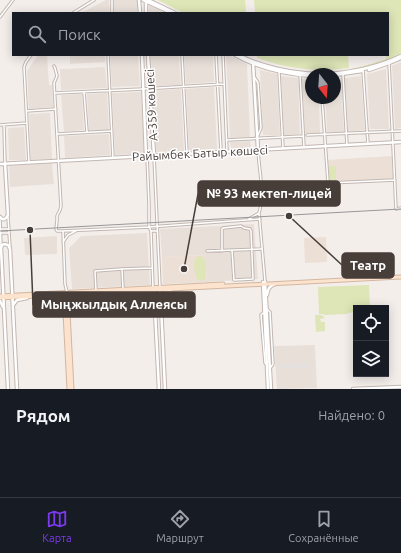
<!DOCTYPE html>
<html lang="ru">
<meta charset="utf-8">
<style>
body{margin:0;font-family:Ubuntu,sans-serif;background:#242831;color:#f1f3f6}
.controls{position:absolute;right:12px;bottom:12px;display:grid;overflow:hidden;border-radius:0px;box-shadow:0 2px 10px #0003}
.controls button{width:36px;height:36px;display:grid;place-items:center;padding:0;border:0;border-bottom:1px solid #363941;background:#171b24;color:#f1f3f6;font:20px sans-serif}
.compass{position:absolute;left:305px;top:68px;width:36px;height:36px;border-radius:50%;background:#171b24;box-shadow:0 2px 10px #0003;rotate:163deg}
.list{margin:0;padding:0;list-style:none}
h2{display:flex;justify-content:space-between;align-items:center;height:52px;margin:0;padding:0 16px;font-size:17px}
h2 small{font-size:13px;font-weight:400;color:#9ea1a6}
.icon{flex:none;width:22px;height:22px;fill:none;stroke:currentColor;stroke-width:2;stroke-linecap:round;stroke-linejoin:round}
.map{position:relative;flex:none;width:401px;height:389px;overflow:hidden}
.search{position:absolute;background:#171b24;box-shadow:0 2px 10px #0003;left:12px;right:12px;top:12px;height:44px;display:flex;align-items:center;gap:10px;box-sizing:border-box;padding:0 14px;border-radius:0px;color:#9ea1a6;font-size:15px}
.sheet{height:108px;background:#171b24}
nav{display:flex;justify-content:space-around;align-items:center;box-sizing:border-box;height:56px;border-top:1px solid #363941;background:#171b24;font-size:11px;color:#9ea1a6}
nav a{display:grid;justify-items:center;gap:2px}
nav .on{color:#7c3aed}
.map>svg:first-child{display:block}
.residential{fill:#e8dfd9}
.education{fill:#ecdfd6}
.green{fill:#dee5b7}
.parking{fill:#e3e0df}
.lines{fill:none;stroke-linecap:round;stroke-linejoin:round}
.minor-casing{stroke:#c2b7b1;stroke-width:3.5}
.tertiary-casing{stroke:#c2b7b1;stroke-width:4.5}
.secondary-casing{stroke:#d3b6a0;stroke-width:5}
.minor{stroke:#fff;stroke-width:1.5}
.tertiary{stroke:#fff;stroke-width:2.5}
.secondary{stroke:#fbe3ce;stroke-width:3}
.tram{stroke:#989898;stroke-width:1}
.labels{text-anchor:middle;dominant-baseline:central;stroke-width:3;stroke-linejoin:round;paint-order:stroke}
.street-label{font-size:12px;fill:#483e39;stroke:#fff}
.leader{fill:none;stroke:#483e39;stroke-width:1.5}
.callout-dot{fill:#483e39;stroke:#fff;stroke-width:1.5}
.callout{fill:#483e39;stroke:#483e39;stroke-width:1.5}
.callout-label{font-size:13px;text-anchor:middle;font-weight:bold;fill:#fff}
</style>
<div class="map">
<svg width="401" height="389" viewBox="0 0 401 389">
<rect width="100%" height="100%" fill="#f4eeeb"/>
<path class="residential" d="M106,0h3l1,13h-29z
M113,0h24v13h-23z
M149,5l16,8h-16z
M38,55h9l2,30h3l1,22 -24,2 -2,-38z
M70,55h35v7l-35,2z
M110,55h28l2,31 -28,1z
M151,55h28l2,30 -29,1z
M184,55h29l1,27 -28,2z
M226,55h2l19,9 3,73 -20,1z
M401,62v66l-6,1 -3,-63z
M105,67l2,21 -46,2 -1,-21z
M386,69l3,60h-19l-3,-55z
M260,70l17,4 3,61h-17z
M281,76l17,2 2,56 -16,1z
M361,76l4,54 -17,2 -3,-54z
M341,78l3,54h-17l-2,-34h10v-19z
M302,79h9v19h8l1,35h-15z
M214,87l3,62 -28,2 -3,-62z
M181,89l3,62 -28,1 -3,-61z
M141,92l3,61 -29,2 -3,-62z
M107,93l2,37 -20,1 -2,-37z
M82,94l2,36 -20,2 -3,-37z
M50,113l2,46 -21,1 -2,-46z
M24,127l2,33h-17l-1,-32z
M109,134l1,21 -45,3 -1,-22z
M250,141l1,7 -20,1 -1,-7z
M52,163l2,21 -44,3 -1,-21z
M254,224l4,55 -51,3 -2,-27 -43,2 -2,-28z
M147,233l3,52 -78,4 -3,-41 12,-12z
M57,236v18l-32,1 -1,-17z
M315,345l2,43 -40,1 -3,-43z"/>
<path class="education" d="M392,156l1,23 -64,3 -2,-22z
M326,237l1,25 -22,1 -1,-25z
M206,255l1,27 -44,2 -1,-27z"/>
<path class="green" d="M158,0h87l1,13h-63z
M254,0h147v53c-13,10 -33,14 -49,17l-1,-1 16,-4 19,-6v-4h2v-42h-133z
M257,55h91l1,13c-34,4 -60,1 -92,-10z
M329,166h7v14l-7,1z
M200,256c1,1 2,1 3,1 4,3 3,18 2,22l-4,2 -4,-2c-2,-4 -5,-18 -1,-21 1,-1 2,-1 4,-2z
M369,285l1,23h-14v4l-8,1 -1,1 -22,1 -2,-1h-4l-1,-27z
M315,315h7l4,4 -1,-1 -5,1 1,3h4v9l-9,1z"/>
<path class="parking" d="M310,363v4l-32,2v-4z"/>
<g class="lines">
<defs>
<path id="minor" d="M112,0v13
M73,13l21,-13
M0,17l13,-17
M108,55l5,103
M182,55l5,98
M216,55l5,96
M223,55l4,96
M389,63l7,146 5,-1
M54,66l1,2 2,8 -3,7 7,123 -1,4 -3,6v5l-1,8 1,2h6l86,-4 2,4
M363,70l5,74
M279,72l4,76
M300,75l4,72
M343,75l4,70
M255,78l3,5 3,45 -3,7
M84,92l3,40
M55,93l88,-4 81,-5
M322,98l6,84 1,1 66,-3
M26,111l30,-2
M0,125l27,-2
M4,125l1,38
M58,134l54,-3
M307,135l94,-4
M227,140l76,-4
M258,150c1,21 7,43 1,63l6,68
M147,156l2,48v23l111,-8
M154,156l6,131
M29,162l-5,-95 2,-5 5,-7
M8,217l2,30
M249,219l10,-6
M0,220l1,26
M0,229h8
M63,231l2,53 2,8
M0,233h9
M63,242l5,-7 8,-4
M207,251l54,-2
M222,251v-22l1,-1 18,-2 3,2 6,1 1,2 2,48 -19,1 -2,-30
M153,288l-2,-57h6
M123,289l-1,-20 30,-1
M96,291l-1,-20 27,-2
M267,309l3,3 3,52 -2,3
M263,313l-2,2 4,48 1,1"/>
<path id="tertiary" d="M139,0l1,13
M143,0l29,13
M148,0l27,13
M146,2v11
M142,55l4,101
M148,55l6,101
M235,55c23,13 50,19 76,21
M239,55c21,12 54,18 79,19
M253,62l5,88
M369,70l20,-7 12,-5
M329,74c26,-2 49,-7 72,-18
M335,75l27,-4
M0,164l401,-22
M0,217c3,4 6,2 8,-2l-3,-52
M263,282l5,107
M265,282l6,107
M160,288v13
M154,290l5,99
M267,295c1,-6 2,-9 8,-11
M0,301l3,6
M13,305l4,-5 10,-2
M161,306l4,83
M8,389l-7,-141 1,-3 2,-1 4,1 2,4 7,140
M353,389l48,-2"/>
<path id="secondary" d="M144,292l7,1 3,6
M67,293l5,96
M64,294l5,95
M0,296l223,-12
M55,296l7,3 2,4
M0,298l401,-21
M69,304l2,-6 5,-2
M161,307l1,-13 3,-2 6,-2"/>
</defs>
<use href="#minor" class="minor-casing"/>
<use href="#tertiary" class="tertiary-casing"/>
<use href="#secondary" class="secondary-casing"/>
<use href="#minor" class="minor"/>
<use href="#tertiary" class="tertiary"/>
<use href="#secondary" class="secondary"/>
<path class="tram" d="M0,231l401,-22"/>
</g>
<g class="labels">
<g class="street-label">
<text transform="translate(151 105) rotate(-93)">А-359 көшесі</text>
<text transform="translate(200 153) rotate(-3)">Райымбек Батыр көшесі</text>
</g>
</g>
<path class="leader" d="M184 269L198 194M289 216L342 265M30 230L33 305"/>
<g class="callout-dot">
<circle cx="184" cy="269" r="4"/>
<circle cx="289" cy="216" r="4"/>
<circle cx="30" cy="230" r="4"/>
</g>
<g class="callout">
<rect x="198" y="181" width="142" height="25" rx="4"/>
<rect x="342" y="253" width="52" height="25" rx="4"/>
<rect x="33" y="292" width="162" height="25" rx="4"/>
</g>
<g class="callout-label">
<text x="269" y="198">№ 93 мектеп-лицей</text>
<text x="368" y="270">Театр</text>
<text x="114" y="309">Мыңжылдық Аллеясы</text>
</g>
</svg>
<div class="controls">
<button><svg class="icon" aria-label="locate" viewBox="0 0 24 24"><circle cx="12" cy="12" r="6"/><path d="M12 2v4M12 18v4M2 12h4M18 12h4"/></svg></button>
<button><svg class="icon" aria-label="layers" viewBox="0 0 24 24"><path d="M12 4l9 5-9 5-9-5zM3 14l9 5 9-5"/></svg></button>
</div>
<svg class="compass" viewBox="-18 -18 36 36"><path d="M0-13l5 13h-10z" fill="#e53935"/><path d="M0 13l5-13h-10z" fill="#9ea1a6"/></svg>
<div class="search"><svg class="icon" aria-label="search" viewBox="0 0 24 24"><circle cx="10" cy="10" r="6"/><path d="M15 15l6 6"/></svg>Поиск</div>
</div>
<section class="sheet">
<h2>Рядом<small>Найдено: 0</small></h2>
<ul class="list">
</ul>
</section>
<nav>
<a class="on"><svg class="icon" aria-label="map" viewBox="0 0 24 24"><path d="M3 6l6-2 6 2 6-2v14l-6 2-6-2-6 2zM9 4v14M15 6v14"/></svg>Карта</a>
<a><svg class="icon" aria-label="directions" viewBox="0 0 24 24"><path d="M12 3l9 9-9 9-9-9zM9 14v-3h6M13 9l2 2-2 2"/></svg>Маршрут</a>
<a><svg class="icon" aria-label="saved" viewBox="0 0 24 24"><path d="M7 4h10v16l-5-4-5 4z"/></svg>Сохранённые</a>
</nav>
